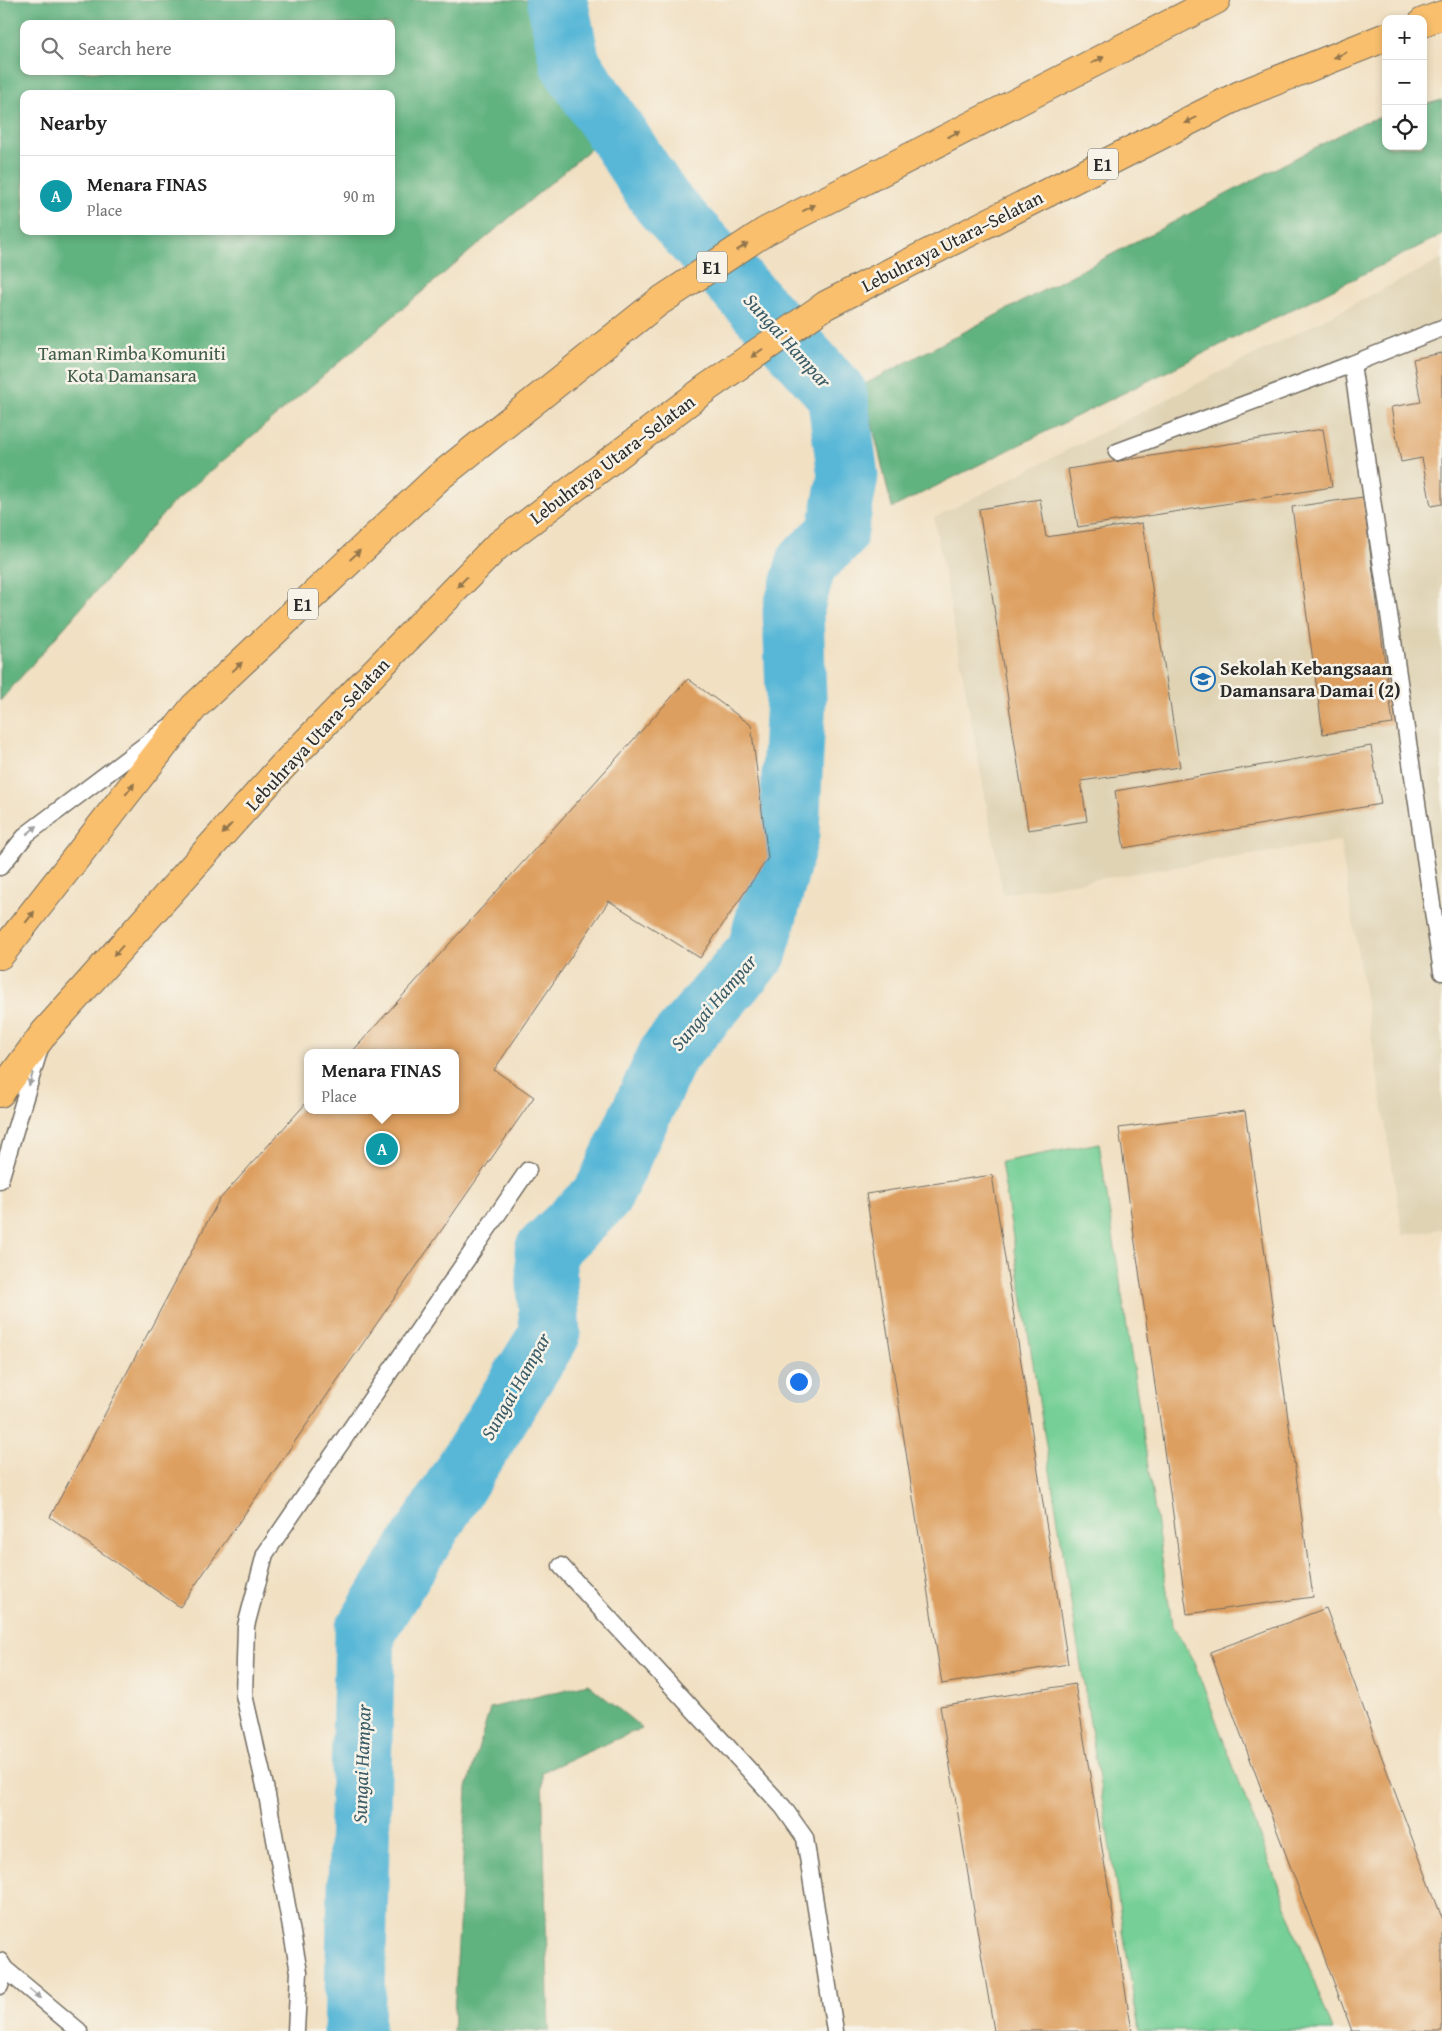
<!DOCTYPE html>
<meta charset="utf-8">
<style>
body{margin:0;font-family:"Gentium Book Plus",serif;background:#f6f6f6;color:#222}
.controls{position:absolute;right:15px;top:15px;display:grid;overflow:hidden;border-radius:10px;box-shadow:0 2px 8px #0003}
.controls button{width:45px;height:45px;display:grid;place-items:center;padding:0;border:0;border-bottom:1px solid #e0e0e0;background:#fff;color:#222;font:25px sans-serif}
.you{position:absolute;left:798px;top:1381px;width:18px;height:18px;margin:-12px;border:4px solid #fff;border-radius:50%;background:#1a73e8;box-shadow:0 0 0 8px #1a73e833}
.badge{display:grid;place-items:center;width:32px;height:32px;border-radius:50%;background:#ea580c;color:#fff;font-size:16px;font-weight:700}
.pin{position:absolute;translate:-50% -50%;border:2px solid #fff;box-shadow:0 1px 5px #0006}
.popup{position:absolute;left:304px;top:1049px;width:155px;height:65px;box-sizing:border-box;display:grid;place-content:center;border-radius:10px;background:#fff;filter:drop-shadow(0 1px 4px #0005);font-size:16px;white-space:nowrap;color:#767676}
.popup b{font-size:19px;color:#222}
.popup::after{content:'';position:absolute;left:50%;top:100%;margin-left:-10px;border:10px solid transparent;border-top-color:#fff}
.list{margin:0;padding:0;list-style:none}
h2{display:flex;justify-content:space-between;align-items:center;height:65px;margin:0;padding:0 20px;font-size:21px}
h2 small{font-size:16px;font-weight:400;color:#767676}
.list li{display:grid;grid-template-columns:32px 1fr auto;gap:15px;align-items:center;box-sizing:border-box;height:80px;padding:0 20px;border-top:1px solid #e0e0e0}
.list b{display:block;font-size:19px;white-space:nowrap}
.list p{margin:0;font-size:16px;white-space:nowrap;color:#767676}
.list em{font-size:16px;font-style:normal;color:#767676}
.icon{flex:none;width:28px;height:28px;fill:none;stroke:currentColor;stroke-width:2;stroke-linecap:round;stroke-linejoin:round}
.map{position:relative;flex:none;width:1442px;height:2031px;overflow:hidden}
.search{position:absolute;background:#fff;box-shadow:0 2px 8px #0003;left:20px;top:20px;width:375px;height:55px;display:flex;align-items:center;gap:12px;box-sizing:border-box;padding:0 18px;border-radius:10px;color:#767676;font-size:19px}
.panel{position:absolute;background:#fff;box-shadow:0 2px 8px #0003;left:20px;top:90px;width:375px;height:145px;border-radius:10px}
.map>svg:first-child{display:block}
.built{fill:#dfd3b4}
.green{fill:#75cf96;stroke:#507d60}
.forest{fill:#60b27f;stroke:#466e55;fill-rule:evenodd}
.lines{fill:none;stroke-linecap:round;stroke-linejoin:round}
.river{stroke:#58b7d7;stroke-width:61}
.building{fill:#dd9f5f}
.lane-casing{stroke:#706a60;stroke-width:19}
.highway-casing{stroke:#706a60;stroke-width:30}
.lane{stroke:#fff;stroke-width:16}
.highway{stroke:#f9bf6d;stroke-width:28}
.oneway{fill:#92754c}
.oneway2{fill:#a0a0a0}
.labels{text-anchor:middle;dominant-baseline:central;stroke-width:5;stroke-linejoin:round;paint-order:stroke}
.shield{fill:#f7f3e8;stroke:#686764;stroke-width:1}
.shield-label{font-size:18px;font-weight:bold;fill:#2b2b2b}
.street-label{font-size:19px;fill:#2b2b2b;stroke:#f7f3e8}
.park-label{font-size:19px;fill:#415c4b;stroke:#f7f3e8}
.poi-label{font-size:19px;font-weight:bold;fill:#2b2b2b;stroke:#f7f3e8;text-anchor:start}
.water-label{font-size:20px;font-style:italic;fill:#3b5c67;stroke:#f7f3e8}
</style>
<div class="map">
<svg width="1442" height="2031" viewBox="0 0 1442 2031">
<rect width="100%" height="100%" fill="#f7f3e8"/>
<filter id="ink" filterUnits="userSpaceOnUse"><feTurbulence type="fractalNoise" baseFrequency=".02" numOctaves="2"/><feDisplacementMap in="SourceGraphic" scale="10" xChannelSelector="R" yChannelSelector="G"/><feConvolveMatrix kernelMatrix="1 2 1 2 8 2 1 2 1" color-interpolation-filters="sRGB"/></filter>
<filter id="wash" filterUnits="userSpaceOnUse"><feTurbulence type="fractalNoise" baseFrequency=".0096" numOctaves="4" result="noise"/><feDisplacementMap in="SourceGraphic" scale="20" xChannelSelector="R" yChannelSelector="G"/><feGaussianBlur stdDeviation="1.12" result="paint"/><feColorMatrix in="noise" values="0 0 0 0 0 0 0 0 0 0 0 0 0 0 0 0 0 1.4 0 .05"/><feComposite in="paint" operator="in"/></filter>
<g filter="url(#wash)">
<rect width="100%" height="100%" fill="#f1e0c2"/>
<path class="built" d="M1442,259v970l-39,6 -63,-394 -337,53 -69,-376z"/>
<path class="green" d="M1099,1143l73,481 22,38 139,369h-194l-138,-869z"/>
<path class="forest" d="M0,0h538l12,71 44,75 -422,358 -172,197zM24,24h367v47h-367zM24,94h367v137h-367z
M1442,100v135l-550,273 -29,-123 501,-263 22,-6v30h37v-41z
M588,1684l54,44 -100,44 7,259h-96l14,-243 23,-80z"/>
<g class="lines">
<path class="river" d="M354,2031l11,-400 185,-297 -5,-83 58,-56 66,-142 88,-101 32,-119 7,-136 -3,-87 14,-48 30,-28 11,-58 -11,-82 -175,-192 -92,-139 -13,-63"/>
</g>
<g id="blocks">
<path class="building" d="M1442,353v151l-11,2 -9,-48 -21,4 -10,-55 30,-5 -8,-43z
M1323,429l9,58 -254,40 -10,-58z
M1363,497l30,227 -70,10 -31,-227z
M1040,499l6,38 96,-14 38,244 -99,14 6,40 -59,9 -49,-321z
M688,679l63,46 17,133 -68,100 -91,-57 -115,169 40,27 -354,510 -130,-90 169,-317 89,-99v9h148v-57h-105z
M1371,746l10,58 -257,44 -9,-57z
M1245,1111l68,486 -126,17 -68,-486z
M992,1175l76,489 -126,20 -76,-490z
M1326,1608l116,310v113h-90l-142,-379z
M1075,1684l57,347h-138l-54,-325z"/>
</g>
</g>
<g filter="url(#ink)">
<use href="#blocks" fill-opacity="0" stroke="#706a60" stroke-width="1"/>
<g class="lines">
<defs>
<path id="lane" d="M1442,328l-90,36 90,608
M1117,452l235,-88
M0,867l27,-33 142,-107
M0,1180l39,-129
M561,1566l222,241 22,31 30,193
M0,1961l5,8 74,62
M0,1986l5,-17
M296,2031l3,-59 -32,-177 -23,-100 2,-69 19,-72 263,-384"/>
<path id="highway" d="M1423,22l19,-7
M0,955l194,-248 245,-230 218,-174 109,-72 450,-231
M0,1093l45,-61 237,-265 214,-220 212,-160 118,-82 414,-210 146,-58"/>
</defs>
<use href="#lane" class="lane-casing"/>
<use href="#highway" class="highway-casing"/>
<use href="#lane" class="lane"/>
<use href="#highway" class="highway"/>
</g>
<defs><path id="oneway-solid" d="M-6-.8H1V-3.2L6.5 0L1 3.2V.8H-6Z" transform="scale(1.25)"/></defs>
<g class="oneway">
<use href="#oneway-solid" transform="translate(1340 55) rotate(158)"/>
<use href="#oneway-solid" transform="translate(1098 60) rotate(-27)"/>
<use href="#oneway-solid" transform="translate(1191 120) rotate(153)"/>
<use href="#oneway-solid" transform="translate(954 134) rotate(-27)"/>
<use href="#oneway-solid" transform="translate(809 208) rotate(-27)"/>
<use href="#oneway-solid" transform="translate(742 247) rotate(-34)"/>
<use href="#oneway-solid" transform="translate(757 353) rotate(145)"/>
<use href="#oneway-solid" transform="translate(355 555) rotate(-43)"/>
<use href="#oneway-solid" transform="translate(462 582) rotate(134)"/>
<use href="#oneway-solid" transform="translate(237 667) rotate(-43)"/>
<use href="#oneway-solid" transform="translate(130 789) rotate(-52)"/>
<use href="#oneway-solid" transform="translate(227 829) rotate(132)"/>
<use href="#oneway-solid" transform="translate(30 917) rotate(-52)"/>
<use href="#oneway-solid" transform="translate(118 951) rotate(132)"/>
</g>
<g class="oneway2">
<use href="#oneway-solid" transform="translate(32 830) rotate(-39)"/>
<use href="#oneway-solid" transform="translate(31 1079) rotate(107)"/>
<use href="#oneway-solid" transform="translate(35 1994) rotate(40)"/>
</g>
</g>
<defs>
<symbol id="school-ring" viewBox="-11 -11 22 22"><circle r="9.5" fill="#f7f3e8" stroke="#1f6fb2" stroke-width="1.5"/><path d="M0-5L7-2L0 1L-7-2ZM-4 1L0 2.5L4 1V4Q0 6-4 4Z" fill="#1f6fb2"/></symbol>
</defs>
<g fill-rule="evenodd">
<use href="#school-ring" x="1189" y="665" width="28" height="28"/>
</g>
<g class="labels">
<g class="shield">
<rect x="1088" y="148.5" width="30" height="31" rx="4"/>
<rect x="697" y="251.5" width="30" height="31" rx="4"/>
<rect x="288" y="588.5" width="30" height="31" rx="4"/>
</g>
<g class="shield-label">
<text x="1103" y="164">E1</text>
<text x="712" y="267">E1</text>
<text x="303" y="604">E1</text>
</g>
<g class="street-label">
<text transform="translate(952 241) rotate(-27)">Lebuhraya Utara–Selatan</text>
<text transform="translate(612 459) rotate(-37)">Lebuhraya Utara–Selatan</text>
<text transform="translate(317 734) rotate(-47)">Lebuhraya Utara–Selatan</text>
</g>
<g class="park-label">
<text x="132" y="353">Taman Rimba Komuniti<tspan x="132" dy="22">Kota Damansara</tspan></text>
</g>
<g class="poi-label">
<text x="1220" y="668">Sekolah Kebangsaan<tspan x="1220" dy="22">Damansara Damai (2)</tspan></text>
</g>
<g class="water-label">
<text transform="translate(788 340) rotate(48)">Sungai Hampar</text>
<text transform="translate(713 1002) rotate(-49)">Sungai Hampar</text>
<text transform="translate(515 1386) rotate(-60)">Sungai Hampar</text>
<text transform="translate(361 1764) rotate(-88)">Sungai Hampar</text>
</g>
</g>
</svg>
<div class="controls">
<button>+</button>
<button>−</button>
<button><svg class="icon" aria-label="locate" viewBox="0 0 24 24"><circle cx="12" cy="12" r="6"/><path d="M12 2v4M12 18v4M2 12h4M18 12h4"/></svg></button>
</div>
<div class="you"></div>
<div class="pin badge" style="left:382px;top:1149px;background:#0f9aa8">A</div>
<div class="popup"><b>Menara FINAS</b>Place</div>
<div class="search"><svg class="icon" aria-label="search" viewBox="0 0 24 24"><circle cx="10" cy="10" r="6"/><path d="M15 15l6 6"/></svg>Search here</div>
<section class="panel">
<h2>Nearby<small></small></h2>
<ul class="list">
<li><span class="badge" style="background:#0f9aa8">A</span><div><b>Menara FINAS</b><p>Place</p></div><em>90 m</em></li>
</ul>
</section>
</div>
